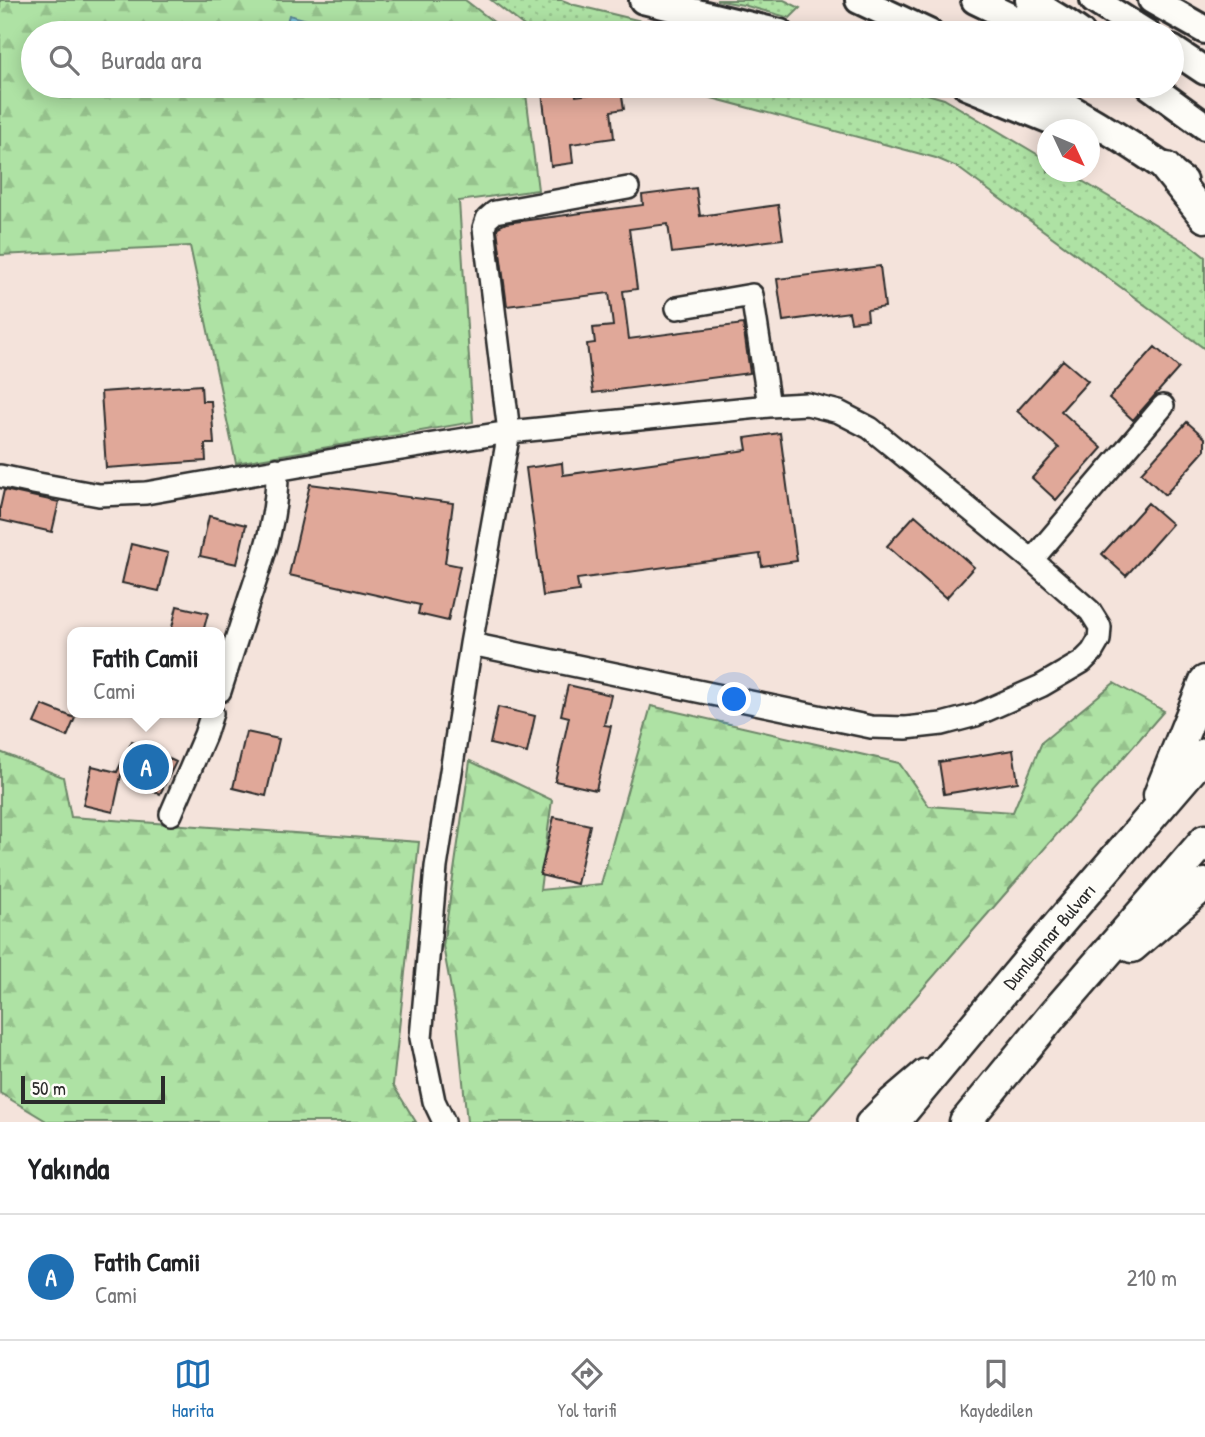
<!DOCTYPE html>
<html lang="tr">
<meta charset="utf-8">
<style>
body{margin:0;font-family:"Patrick Hand",sans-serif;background:#f6f6f6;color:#202124}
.compass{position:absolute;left:1037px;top:119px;width:63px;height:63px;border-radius:50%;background:#fff;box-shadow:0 4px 18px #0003;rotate:134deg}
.scale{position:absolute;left:21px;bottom:18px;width:144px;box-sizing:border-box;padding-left:7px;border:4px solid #2b2b2b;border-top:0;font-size:19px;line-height:24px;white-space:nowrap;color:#2b2b2b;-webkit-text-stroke:5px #fdfcf7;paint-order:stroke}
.you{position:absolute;left:735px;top:700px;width:24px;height:24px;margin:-18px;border:5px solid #fff;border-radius:50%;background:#1a73e8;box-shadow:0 0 0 10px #1a73e833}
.badge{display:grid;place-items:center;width:46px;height:46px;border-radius:50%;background:#1f6fb2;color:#fff;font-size:23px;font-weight:700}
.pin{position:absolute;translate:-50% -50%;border:4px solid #fff;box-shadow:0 2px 7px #0006}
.popup{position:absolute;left:67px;top:627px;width:158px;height:91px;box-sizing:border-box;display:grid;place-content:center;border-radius:14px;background:#fff;filter:drop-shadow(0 2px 5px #0005);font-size:23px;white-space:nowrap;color:#757577}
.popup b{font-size:26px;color:#202124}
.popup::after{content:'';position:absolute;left:50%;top:100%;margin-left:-14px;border:14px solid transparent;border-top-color:#fff}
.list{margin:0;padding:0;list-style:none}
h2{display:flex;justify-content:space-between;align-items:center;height:91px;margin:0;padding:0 28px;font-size:30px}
h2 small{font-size:23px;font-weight:400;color:#757577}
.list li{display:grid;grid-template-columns:46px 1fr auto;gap:21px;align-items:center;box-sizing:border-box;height:126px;padding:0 28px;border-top:2px solid #e0e0e0}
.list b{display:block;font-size:26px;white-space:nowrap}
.list p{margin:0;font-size:23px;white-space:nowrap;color:#757577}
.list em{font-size:23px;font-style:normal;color:#757577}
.icon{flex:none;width:38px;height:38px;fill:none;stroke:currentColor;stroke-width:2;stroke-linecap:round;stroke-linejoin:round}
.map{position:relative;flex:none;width:1205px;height:1122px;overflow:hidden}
.search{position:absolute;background:#fff;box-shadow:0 4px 18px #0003;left:21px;right:21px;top:21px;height:77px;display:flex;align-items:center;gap:18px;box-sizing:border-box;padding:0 24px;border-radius:38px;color:#757577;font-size:26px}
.sheet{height:217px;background:#fff}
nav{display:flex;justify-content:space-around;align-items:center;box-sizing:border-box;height:98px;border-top:2px solid #e0e0e0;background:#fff;font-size:19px;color:#757577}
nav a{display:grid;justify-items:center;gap:4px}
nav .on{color:#1f6fb2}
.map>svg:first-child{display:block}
.grass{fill:url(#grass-dots);stroke:#6c8668;stroke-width:2}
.forest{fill:url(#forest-firs);stroke:#6c8668;stroke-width:2}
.water{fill:url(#water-rules);stroke:#5c8796;stroke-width:2}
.building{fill:#e0a899;stroke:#2b2b2b;stroke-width:2}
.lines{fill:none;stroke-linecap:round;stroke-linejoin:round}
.minor-casing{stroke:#2b2b2b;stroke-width:26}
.major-casing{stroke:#2b2b2b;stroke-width:32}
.highway-casing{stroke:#2b2b2b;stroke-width:35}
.minor{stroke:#fdfcf7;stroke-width:21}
.major{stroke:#fdfcf7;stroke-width:26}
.highway{stroke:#fdfcf7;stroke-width:30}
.labels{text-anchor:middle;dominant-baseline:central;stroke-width:5;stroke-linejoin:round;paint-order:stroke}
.street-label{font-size:19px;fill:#2b2b2b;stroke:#fdfcf7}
</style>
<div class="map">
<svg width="1205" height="1122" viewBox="0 0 1205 1122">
<defs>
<pattern id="grass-dots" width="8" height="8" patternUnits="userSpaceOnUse" patternTransform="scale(1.75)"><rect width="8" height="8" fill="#aee2a4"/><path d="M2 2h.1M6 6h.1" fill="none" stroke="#96c28d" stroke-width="1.8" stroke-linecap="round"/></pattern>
<pattern id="forest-firs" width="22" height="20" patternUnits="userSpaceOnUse" patternTransform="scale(1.75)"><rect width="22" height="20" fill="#aee2a4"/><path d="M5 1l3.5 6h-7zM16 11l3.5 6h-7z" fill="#96c28d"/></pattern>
<pattern id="water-rules" width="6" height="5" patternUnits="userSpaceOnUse" patternTransform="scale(1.75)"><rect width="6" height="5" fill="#7cc4dd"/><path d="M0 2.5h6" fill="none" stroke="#669fb3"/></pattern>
</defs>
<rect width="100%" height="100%" fill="#f4e3db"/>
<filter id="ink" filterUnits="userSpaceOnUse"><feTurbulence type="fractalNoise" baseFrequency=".0143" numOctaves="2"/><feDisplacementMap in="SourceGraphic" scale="14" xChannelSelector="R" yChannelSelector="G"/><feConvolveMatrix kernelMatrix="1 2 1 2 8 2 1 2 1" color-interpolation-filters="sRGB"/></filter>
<g filter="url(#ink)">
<path class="grass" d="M491,0h71l13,5 116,28h-158z
M716,0h68l16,8 -10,10 -47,-13z
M667,86h233l44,13 103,61 1,12h19l123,73 15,12v92l-248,-182 -21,-9z"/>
<path class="forest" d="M0,0h465l43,33h-475v53h492l13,104 -79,11 14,221 -237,41 -46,-217 -190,9z
M1114,683l50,28 -357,411h-340l-10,-101 -14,-75 27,-185 82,39 -12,90 61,-6 50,-178 248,57 30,43 84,6 29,-70z
M0,752l63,25 8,40 348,25 -26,243 23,37h-368l-48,-29z"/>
<path class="water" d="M289,15l65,18h-70z"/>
<path class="building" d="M575,88l1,8 45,-6 3,19 -13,2 3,27 -43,6 2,19 -22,3 -9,-74z
M696,188l4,28 78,-11 5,34 -111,14 -4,-29 -39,5 8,60 -14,2 6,48 114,-15 7,49 -157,20 -6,-49 8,-1 -2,-15 20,-2 -4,-33 -102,13 -10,-77 1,-2 8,-4 137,-18 -1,-10z
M880,266l5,41 -18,3 1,10 -17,2 -2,-10 -66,9 -6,-42z
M1155,347l24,21 -46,52 -24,-22z
M1063,360l25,21 -27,30 41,37 -46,52 -24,-22 27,-30 -42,-37z
M201,385l1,16h9l3,43h-9l1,17 -100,7 -5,-76z
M1187,422l18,16v12l-40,45 -24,-22z
M780,433l17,128 -35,5 -2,-12 -183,25 2,12 -36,5 -17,-128 36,-5 1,12 184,-25 -2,-12z
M310,484l143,19 -8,60 15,3 -12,55 -30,-7 2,-9 -131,-30z
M4,490l55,12 -7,30 -52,-12v-12z
M1148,503l24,21 -46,52 -24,-22z
M915,515l59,52 -28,31 -59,-52z
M209,516l37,9 -9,39 -37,-8z
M131,544l37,9 -9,38 -37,-8z
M177,606l31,7 -5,19h-32z
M568,685l43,10 -7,30 7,1 -15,64 -41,-9 14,-64 -8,-2z
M42,705l33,13 -8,19 -33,-14z
M498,707l37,9 -8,37 -37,-9z
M246,732l33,7 -13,57 -33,-8z
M132,741l44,21 -16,32 -39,-19 -8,37 -30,-7 9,-39 25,6z
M1013,750l5,32 -74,12 -5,-32z
M554,817l36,8 -13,59 -37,-9z"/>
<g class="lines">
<defs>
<path id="minor" d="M677,308l75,-13 17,111
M0,476l33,7 66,12 47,-2 193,-34 170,-27 260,-26 38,-2 32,8 31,16 162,132 58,51 10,16 -1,13 -7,12 -10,10 -41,24 -65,29 -34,9 -36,4 -35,-1 -400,-83
M1032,560l131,-154
M220,691c10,-31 20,-62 30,-94 14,-41 28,-83 27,-128
M171,814l34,-79 7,-22
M444,1122l-10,-21 -13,-63 15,-171 35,-223 38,-212 -25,-204 3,-9 8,-7 133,-24
M867,1122l23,-23 34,-29"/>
<path id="major" d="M643,0l137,33
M859,0l70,33
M975,0l68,33
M1029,0l38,23 14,10
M1094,0l52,33
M1152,0l53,30
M1172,49l33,22
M967,86l108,44
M1030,86c52,28 105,59 153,95
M1150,86l55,40"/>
<g id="highway">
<path d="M1166,168l39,49"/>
<path d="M1159,795l46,-114"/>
<path d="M1132,947l73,-63"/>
<path id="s1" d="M894,1122l165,-198 146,-170"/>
<path d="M965,1122l87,-106 153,-176"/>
</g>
</defs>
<use href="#minor" class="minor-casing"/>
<use href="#major" class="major-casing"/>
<use href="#highway" class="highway-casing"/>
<use href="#minor" class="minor"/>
<use href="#major" class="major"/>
<use href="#highway" class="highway"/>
</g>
</g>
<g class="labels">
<g class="street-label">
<text stroke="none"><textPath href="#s1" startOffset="242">Dumlupınar Bulvarı</textPath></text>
</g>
</g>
</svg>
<svg class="compass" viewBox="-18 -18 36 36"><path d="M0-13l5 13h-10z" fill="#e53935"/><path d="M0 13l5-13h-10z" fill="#757577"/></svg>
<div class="scale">50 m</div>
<div class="you"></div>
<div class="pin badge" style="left:146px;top:767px">A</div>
<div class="popup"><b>Fatih Camii</b>Cami</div>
<div class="search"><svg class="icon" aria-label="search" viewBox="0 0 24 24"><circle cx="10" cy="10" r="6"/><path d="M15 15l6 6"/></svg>Burada ara</div>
</div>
<section class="sheet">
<h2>Yakında<small></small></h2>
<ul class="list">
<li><span class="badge">A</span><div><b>Fatih Camii</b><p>Cami</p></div><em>210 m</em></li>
</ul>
</section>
<nav>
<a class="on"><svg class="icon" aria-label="map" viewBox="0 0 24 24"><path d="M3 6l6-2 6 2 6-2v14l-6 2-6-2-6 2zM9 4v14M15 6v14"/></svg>Harita</a>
<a><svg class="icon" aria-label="directions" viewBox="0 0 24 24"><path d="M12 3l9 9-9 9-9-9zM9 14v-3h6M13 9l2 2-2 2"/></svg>Yol tarifi</a>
<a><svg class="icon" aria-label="saved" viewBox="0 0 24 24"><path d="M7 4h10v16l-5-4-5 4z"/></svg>Kaydedilen</a>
</nav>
